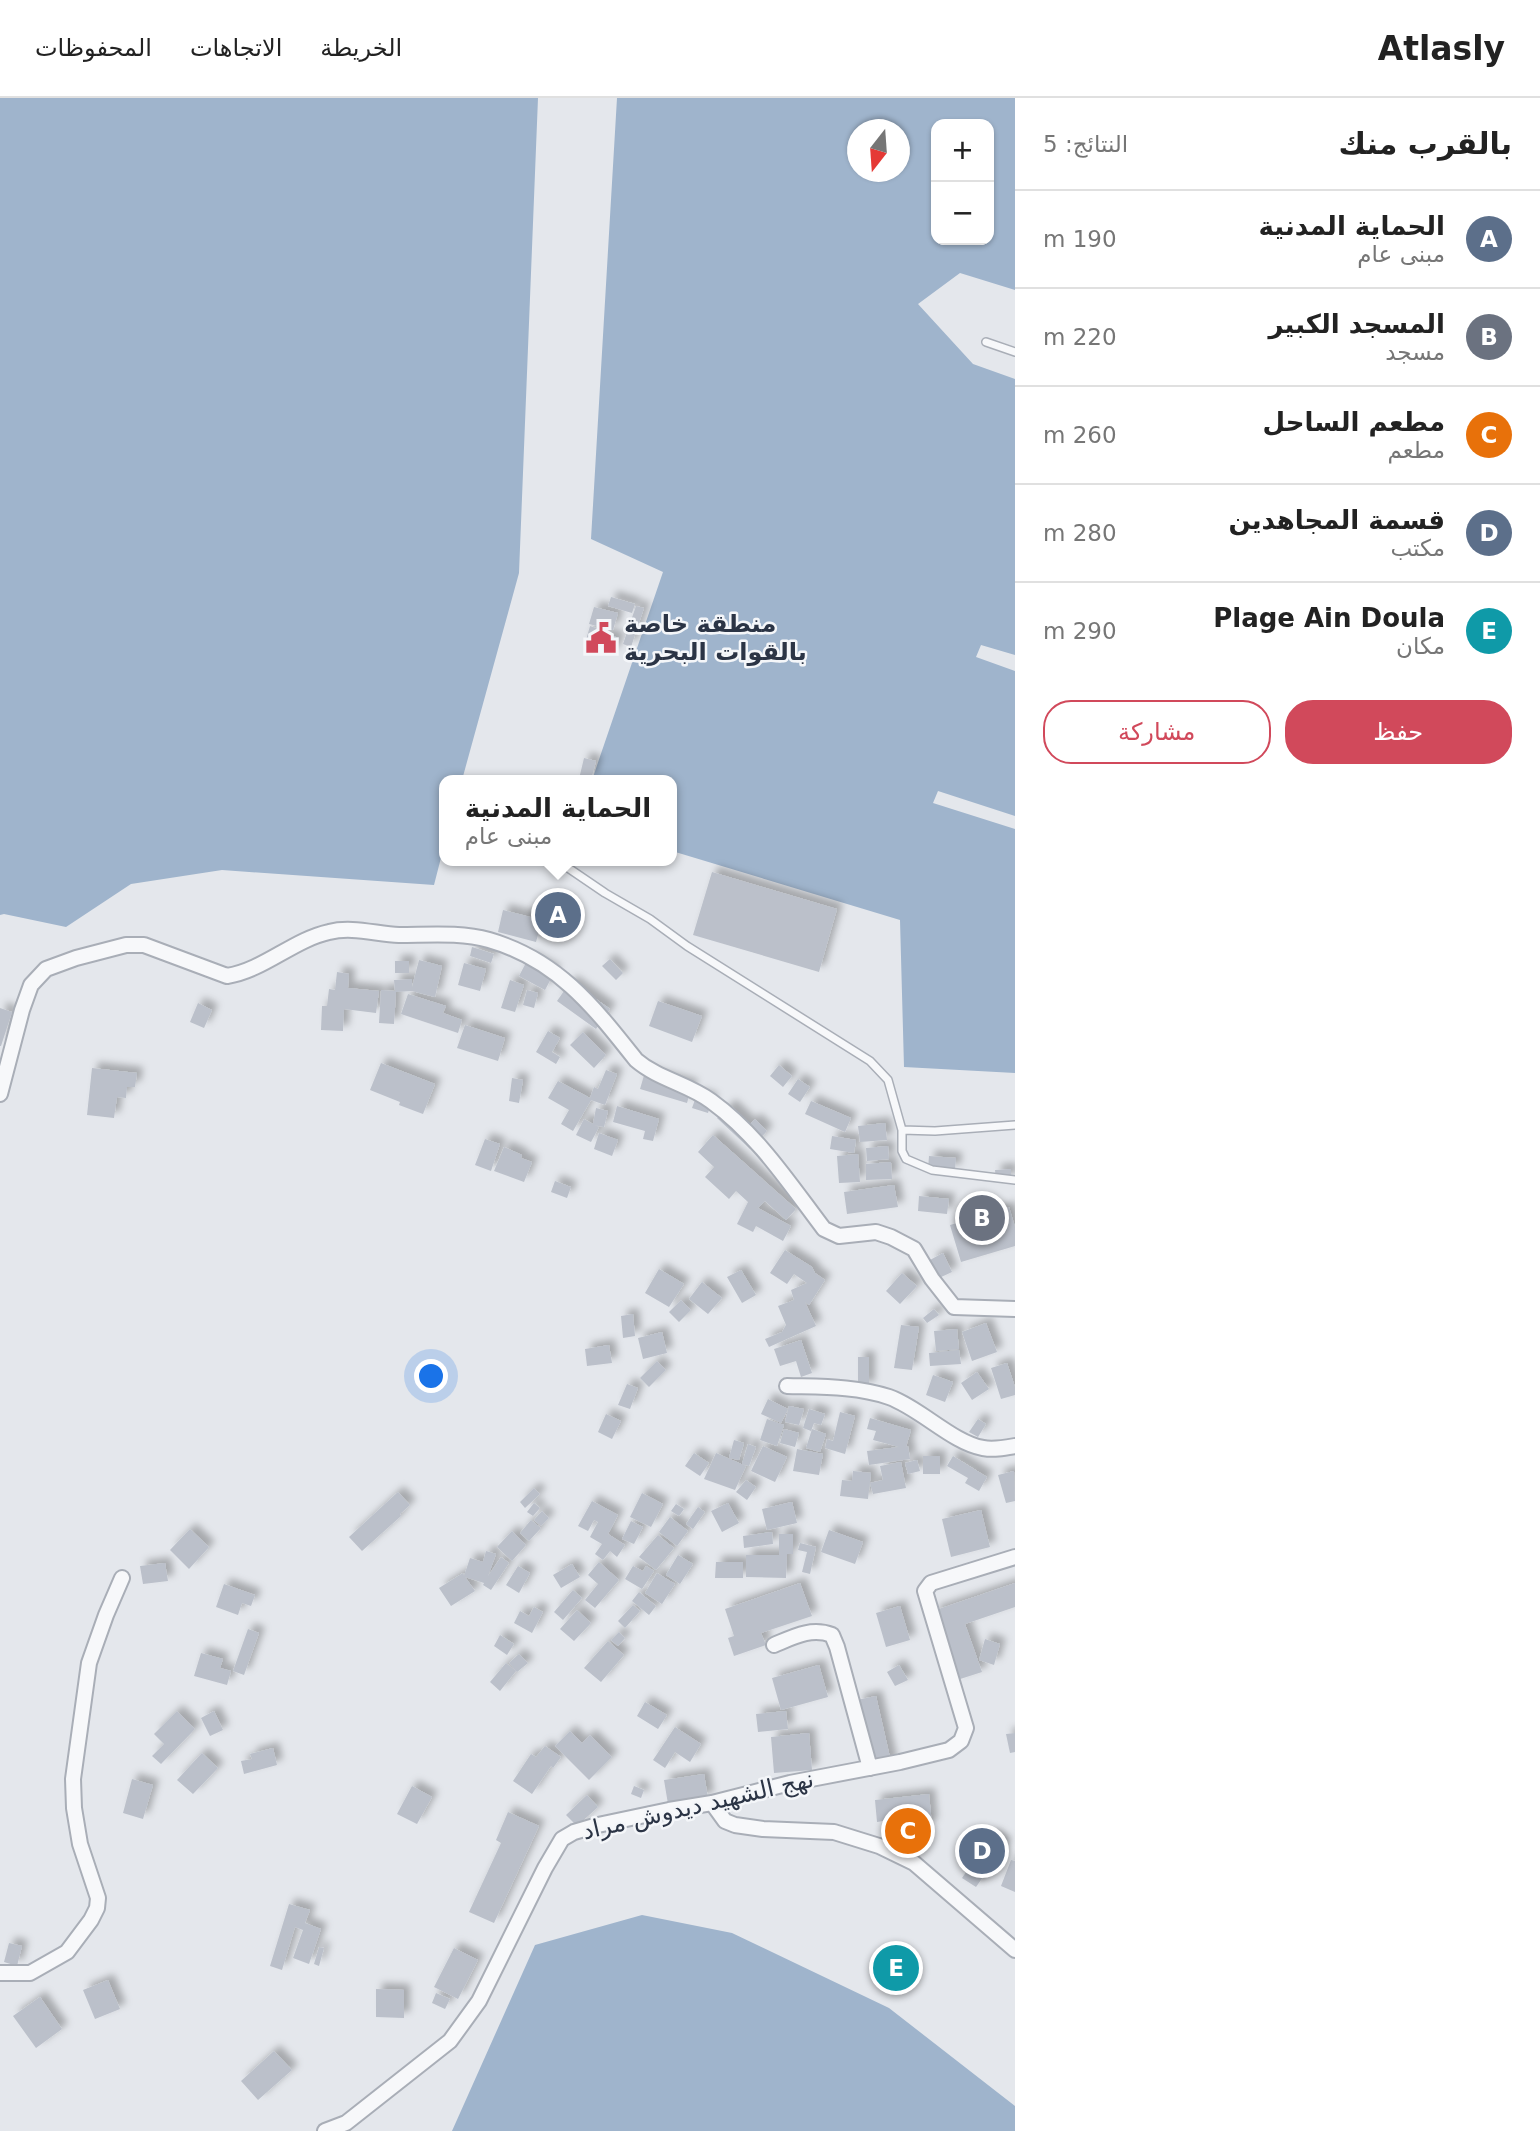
<!DOCTYPE html>
<html lang="ar">
<meta charset="utf-8">
<style>
body{margin:0;font-family:"DejaVu Sans","Noto Sans Arabic",sans-serif;background:#f6f6f6;color:#222;direction:rtl}
.controls{position:absolute;right:21px;top:21px;display:grid;overflow:hidden;border-radius:14px;box-shadow:0 2px 5px #0004}
.controls button{width:63px;height:63px;display:grid;place-items:center;padding:0;border:0;border-bottom:2px solid #e0e0e0;background:#fff;color:#222;font:35px sans-serif}
.compass{position:absolute;left:847px;top:21px;width:63px;height:63px;border-radius:50%;background:#fff;box-shadow:0 2px 5px #0004;rotate:197deg}
.you{position:absolute;left:432px;top:1279px;width:24px;height:24px;margin:-18px;border:5px solid #fff;border-radius:50%;background:#1a73e8;box-shadow:0 0 0 10px #1a73e833}
.badge{display:grid;place-items:center;width:46px;height:46px;border-radius:50%;background:#d1495b;color:#fff;font-size:23px;font-weight:700}
.pin{position:absolute;translate:-50% -50%;border:4px solid #fff;box-shadow:0 2px 7px #0006}
.popup{position:absolute;left:439px;top:677px;width:238px;height:91px;box-sizing:border-box;display:grid;place-content:center;border-radius:14px;background:#fff;filter:drop-shadow(0 2px 5px #0005);font-size:23px;white-space:nowrap;color:#767676}
.popup b{font-size:26px;color:#222}
.popup::after{content:'';position:absolute;left:50%;top:100%;margin-left:-14px;border:14px solid transparent;border-top-color:#fff}
.list{margin:0;padding:0;list-style:none}
h2{display:flex;justify-content:space-between;align-items:center;height:91px;margin:0;padding:0 28px;font-size:30px}
h2 small{font-size:23px;font-weight:400;color:#767676}
.list li{display:grid;grid-template-columns:46px 1fr auto;gap:21px;align-items:center;box-sizing:border-box;height:98px;padding:0 28px;border-top:2px solid #e0e0e0}
.list b{display:block;font-size:26px;white-space:nowrap}
.list p{margin:0;font-size:23px;white-space:nowrap;color:#767676}
.list em{font-size:23px;font-style:normal;color:#767676}
.actions{display:flex;gap:14px;padding:21px 28px}
.actions a{flex:1;padding:16px 0;border:2px solid #d1495b;border-radius:28px;text-align:center;font-size:24px;color:#d1495b}
.actions .main{background:#d1495b;color:#fff}
.map{position:relative;flex:none;width:1015px;height:2033px;overflow:hidden;direction:ltr}
header{display:flex;align-items:center;gap:42px;box-sizing:border-box;height:98px;padding:0 35px;background:#fff;border-bottom:2px solid #e0e0e0}
header strong{font-size:33px}
nav{display:flex;gap:38px;margin-inline-start:auto;font-size:24px}
main{display:flex}
aside{flex:1;background:#fff}
.map>svg:first-child{display:block}
.water{fill:#9fb4cc;fill-rule:evenodd}
.building{fill:#bbc0ca;filter:url(#shadow)}
.lines{fill:none;stroke-linecap:round;stroke-linejoin:round}
.lane-casing{stroke:#a9aeb7;stroke-width:10}
.street-casing{stroke:#a9aeb7;stroke-width:18}
.lane{stroke:#f7f8fa;stroke-width:7}
.street{stroke:#f7f8fa;stroke-width:14}
.labels{text-anchor:middle;dominant-baseline:central;stroke-width:5;stroke-linejoin:round;paint-order:stroke}
.poi-label{font-size:24px;font-weight:bold;fill:#2b3445;stroke:#f4f6f9;text-anchor:start}
.street-label{font-size:24px;fill:#2b3445;stroke:#f4f6f9}
</style>
<header>
<strong>Atlasly</strong>
<nav><a>الخريطة</a><a>الاتجاهات</a><a>المحفوظات</a></nav>
</header>
<main>
<aside>
<h2>بالقرب منك<small>النتائج: 5</small></h2>
<ul class="list">
<li><span class="badge" style="background:#5c6f8a">A</span><div><b>الحماية المدنية</b><p>مبنى عام</p></div><em>190 m</em></li>
<li><span class="badge" style="background:#6b7280">B</span><div><b>المسجد الكبير</b><p>مسجد</p></div><em>220 m</em></li>
<li><span class="badge" style="background:#e8710a">C</span><div><b>مطعم الساحل</b><p>مطعم</p></div><em>260 m</em></li>
<li><span class="badge" style="background:#5c6f8a">D</span><div><b>قسمة المجاهدين</b><p>مكتب</p></div><em>280 m</em></li>
<li><span class="badge" style="background:#0f9aa8">E</span><div><b>Plage Ain Doula</b><p>مكان</p></div><em>290 m</em></li>
</ul>
<div class="actions"><a class="main">حفظ</a><a>مشاركة</a></div>
</aside>
<div class="map">
<svg width="1015" height="2033" viewBox="0 0 1015 2033">
<defs>
<filter id="shadow"><feDropShadow dx="6" dy="-6" stdDeviation="3.5" flood-color="#0004"/></filter>
</defs>
<rect width="100%" height="100%" fill="#e4e7ec"/>
<path class="water" d="M0,0h538l-19,475 -57,207h-18v66l-10,39 -212,-15 -91,14 -65,43 -62,-13 -4,1z
M617,0h398v192l-55,-17 -42,31 55,60 42,15v276l-34,-10 -5,12 39,14v145l-77,-25 -5,12 82,26v244l-111,-6 -4,-147 -228,-69v-71h-80l71,-208 -72,-33zM989,26v116h-53v-116zM858,32h42v42h-42z
M642,1817l90,18 157,75 126,98v25h-563l83,-186z"/>
<path class="building" d="M611,499l24,7 -3,9 -24,-7z
M636,508l8,2 -13,39 -8,-3z
M594,509l24,6 -5,17 -24,-6z
M590,528l9,3 -7,20 -8,-2z
M603,535l16,5 -6,16 -16,-5z
M584,660l12,3 -5,19 -12,-1z
M712,774l125,37 -18,63 -126,-37z
M503,812l39,10 -6,22 -38,-10z
M472,849l22,7 -3,9 -21,-7z
M529,859l26,14 -10,19 -26,-14z
M610,861l13,14 -7,7 -14,-14z
M419,862l23,6 -7,31 -23,-6 -16,1 -2,32 -15,-1 2,-33 14,1 -1,-11 18,-1v8z
M395,863h14v12h-14z
M464,865l22,6 -6,22 -22,-6z
M337,874l12,2 -1,14 31,3 -3,22 -32,-4 -1,22 -22,-1 1,-24h5l2,-17 6,1z
M510,882l14,5 -9,27 -14,-4z
M571,883l39,28 -14,20 -39,-28z
M527,892l11,3 -4,15 -11,-3z
M408,896l38,12 -3,7 19,7 -4,13 -57,-19z
M658,903l44,15 -10,26 -43,-16z
M198,905l14,7 -8,18 -14,-6z
M0,910l12,4 -11,34h-1z
M465,927l40,13 -7,23 -41,-13z
M548,933l12,7 -8,14 8,5 -4,7 -20,-12z
M583,934l23,23 -12,13 -24,-23z
M381,965l54,21 -12,30 -24,-9 1,-3 -30,-12z
M779,967l13,11 -9,11 -13,-11z
M92,970l45,5 -2,14h-8l-1,11 -9,-1 -3,21 -27,-3z
M606,972l11,4 -12,31 -14,-5 -18,31 -12,-7 8,-14 -21,-12 10,-17 32,17 4,-11 4,2z
M645,974l47,13 -5,18 -47,-14z
M512,980l11,2 -4,23 -10,-2z
M798,981l12,8 -10,15 -12,-8z
M697,996l15,5 -4,14 -16,-5z
M811,1003l40,17 -6,14 -40,-18z
M730,1007l20,19 5,-5 12,12 -17,18 -33,-31z
M617,1008l42,13 -6,22 -10,-2 2,-8 -32,-9z
M596,1010l12,3 -4,16 -10,-2 5,2 -8,15 -15,-7 8,-16 9,5z
M885,1025l2,17 -27,2 -2,-16z
M599,1035l19,7 -6,16 -18,-7z
M713,1037l83,74 -10,11 -21,-19 -7,7 33,18 -8,15 -27,-15 -3,6 -16,-8 11,-22 -12,-11 -7,8 -24,-22 9,-10 -16,-15z
M832,1038l24,4 -2,13 -24,-4z
M485,1041l15,5 -9,27 -16,-6z
M888,1048l1,13 -22,2 -1,-13z
M504,1049l18,8 -1,3 11,4 -8,20 -30,-11z
M858,1056l2,28 -21,1 -2,-27z
M929,1058l27,2 -1,12 -27,-1z
M891,1064l1,17 -26,1v-16z
M1011,1071v10l-15,1 -1,-10z
M555,1083l16,6 -4,11 -16,-6z
M894,1087l4,22 -51,7 -3,-22z
M919,1098l30,3 -2,15 -29,-3z
M1009,1109l6,20v19l-54,16 -11,-37z
M785,1152l27,17 3,6 10,7 -16,25 -4,-3 11,24 -47,21 -4,-8 17,-7 4,-7 -8,-19 16,-6 -3,-10 16,-7 -13,-9 -7,10 -17,-11z
M943,1155l9,19 -13,6 -9,-18z
M659,1171l25,15 -15,23 -24,-14z
M741,1172l15,25 -14,8 -15,-26z
M902,1175l15,13 -17,18 -14,-13z
M702,1184l20,16 -14,16 -19,-15z
M681,1202l10,10 -12,12 -10,-10z
M934,1211l5,6 -12,8 -4,-5z
M633,1216l2,22 -12,2 -2,-22z
M986,1225l11,29 -25,9 -10,-29z
M901,1227l18,2 -7,43 -18,-2z
M957,1231l2,20 -23,2 -2,-20z
M662,1234l5,21 -24,6 -5,-21z
M801,1242l11,33 -11,4 -5,-16 -16,5 -6,-17z
M609,1247l3,18 -25,3 -2,-17z
M959,1252l2,14 -31,2 -1,-13z
M858,1259h11v30h-11z
M657,1263l9,9 -17,17 -9,-9z
M1007,1265l8,24v8l-14,4 -10,-31z
M977,1274l12,17 -17,11 -11,-17z
M933,1277l20,7 -8,20 -19,-7z
M627,1286l11,4 -8,21 -12,-4z
M768,1301l20,10 -7,14 -20,-9z
M789,1308l15,3 -5,16 -14,-3z
M809,1311l16,5 -4,11 -7,-2 -3,8 -8,-3z
M840,1314l15,4 -10,38 -20,-6 2,-9 6,2z
M606,1316l15,7 -9,18 -14,-7z
M870,1320l41,12 -5,17 2,-1 2,13 -41,6 -2,-14 32,-4 -26,-7 3,-9 -9,-2z
M767,1321l17,6 -7,21 -17,-6z
M978,1321l8,5 -8,13 -9,-5z
M784,1331l15,4 -4,14 -15,-4z
M812,1331l14,5 -6,18 -14,-4z
M734,1342l10,3 -5,17 -10,-2z
M748,1346l8,3 -7,19 -7,-2z
M763,1348l24,11 -12,25 -24,-11z
M797,1351l26,5 -4,21 -26,-4z
M694,1355l15,10 -9,13 -15,-10z
M716,1355l30,13 -11,24 -31,-11z
M923,1358h17v18h-17z
M953,1358l34,21 -8,14 -14,-8 3,-5 -21,-12z
M917,1362l3,11 -12,3 -3,-11z
M901,1364l5,26 -33,6 -3,-11 13,-3 -3,-14z
M853,1373l18,2 -3,26 -28,-3 2,-16 10,1z
M1014,1373l1,30 -9,2 -8,-28z
M746,1382l10,7 -9,13 -11,-8z
M534,1390l6,6 -15,14 -5,-6z
M398,1394l12,13 -10,9 1,2 -39,35 -13,-14z
M642,1395l21,11 -12,23 -21,-10z
M592,1403l26,14 -10,19 17,11 -8,12 -7,-6 -7,9 -8,-6 7,-10 -12,-7 8,-15 -4,-2 -6,11 -10,-5z
M792,1404l5,21 -30,7 -5,-21z
M534,1405l6,5 -7,8 -6,-4z
M728,1405l11,20 -17,9 -11,-21z
M676,1406l8,5 -5,7 -8,-5z
M698,1409l7,5 -12,17 -7,-5z
M981,1412l9,37 -39,10 -9,-38z
M542,1413l7,7 -8,8 -7,-6z
M670,1419l18,14 -11,15 -18,-14z
M531,1422l10,8 -12,13 -9,-8z
M631,1423l12,6 -9,17 -12,-5z
M190,1431l19,18 -20,22 -19,-19z
M829,1432l34,12 -8,22 -34,-12z
M512,1433l14,14 -14,16 -15,-14z
M772,1434l1,12 -29,4 -1,-12z
M779,1436h14v20h-6l-1,24 -40,-1v-22h33z
M658,1437l16,13 -18,22 -17,-13z
M800,1445l16,4 -6,27 -8,-2 5,-20 -9,-2z
M486,1453l10,3 -8,22 13,-19 8,6 -18,27 -8,-5 1,-2 -19,-6 10,14 -24,15 -12,-18 24,-15 1,3 6,-18 13,4z
M678,1457l15,9 -13,20 -14,-9z
M599,1464l20,18 -24,28 -10,-8 13,-16 -10,-9z
M716,1464h27v16h-28z
M165,1465l3,18 -25,3 -3,-18z
M572,1466l8,13 -19,11 -8,-13z
M518,1468l12,7 -11,20 -13,-8z
M633,1468l10,5 3,-5 8,5 -12,18 -17,-10z
M657,1475l18,11 -13,20 -17,-11z
M800,1485l12,33 -51,17 5,12 -32,11 -6,-18 6,-2 -9,-27z
M1015,1485v24l-50,17 17,48 -25,8 -24,-69z
M224,1486l31,11 -4,11 -9,-3 -4,12 -22,-8z
M573,1492l9,8 -19,22 -9,-8z
M639,1494l17,14 -7,9 -17,-14z
M633,1507l7,6 -15,17 -7,-7z
M900,1508l10,34 -24,7 -10,-34z
M534,1509l9,5 -11,21 -18,-10 6,-12 9,5z
M577,1512l14,13 -17,18 -14,-12z
M248,1531l11,4 -15,42 -11,-4z
M619,1534l6,6 -7,8 -7,-6z
M500,1537l14,9 -7,11 -13,-9z
M985,1541l15,5 -6,21 -15,-5z
M608,1543l16,14 -23,27 -17,-14z
M201,1555l22,6 -3,9 11,3 -4,14 -33,-9z
M519,1556l9,9 -11,9 -8,-9z
M506,1565l10,8 -16,20 -10,-9z
M819,1567l9,32 -47,13 -9,-32z
M899,1567l9,15 -13,6 -8,-14z
M876,1598l16,70 -18,4 -17,-70z
M645,1604l22,13 -9,14 -21,-13z
M177,1613l18,18 -34,35 -9,-8 12,-12 -10,-10z
M214,1613l9,19 -13,6 -9,-18z
M786,1613l2,18 -30,3 -2,-18z
M675,1629l26,17 -11,18 -15,-10 -10,16 -12,-8z
M570,1633l12,12 8,-8 22,22 -23,23 -34,-34z
M809,1635l3,37 -38,3 -3,-36z
M1015,1635v19l-5,1 -4,-19z
M545,1648l16,11 -8,11 -2,-2 -19,28 -19,-13 18,-27 5,3z
M273,1650l4,17 -33,9 -3,-13 11,-2 -2,-5z
M202,1655l16,15 -25,26 -16,-14z
M704,1676l4,24 -40,6 -4,-24z
M132,1681l21,6 -10,34 -20,-6z
M412,1688l20,11 -15,27 -20,-10z
M634,1688l10,4 -3,8 -10,-4z
M929,1696l3,31 -15,2 1,3 -21,3 -2,-14 -18,3 -2,-22z
M587,1697l11,12 -21,19 -11,-11z
M508,1714l31,14 -45,97 -25,-11 32,-69 -5,-3z
M992,1736l14,10 -30,43 -14,-9z
M1011,1762l4,1v31l-14,-6z
M289,1806l21,6 -5,13 16,6 -12,35 -16,-6 10,-28 -8,-3 -13,43 -12,-4z
M9,1845l13,3 -5,20 -13,-4z
M319,1849l5,1 -5,18 -5,-2z
M454,1850l24,12 -20,39 -24,-12z
M108,1882l12,29 -25,10 -12,-29z
M376,1891l28,1v28l-28,-1z
M436,1895l14,6 -5,10 -13,-6z
M40,1899l22,32 -26,19 -23,-32z
M274,1953l18,19 -34,30 -17,-19z"/>
<g class="lines">
<defs>
<path id="lane" d="M986,244l29,10
M558,763l47,32 45,26 37,27 183,115 18,19 14,50v21l4,8 26,11 83,10
M902,1032l33,1 80,-6"/>
<path id="street" d="M0,996l22,-84 9,-25 15,-16 30,-11 50,-13h18l83,31c37,-6 66,-36 102,-44 23,-6 47,2 70,3 29,0 62,-3 90,5 69,20 105,67 147,120 22,19 52,24 75,41 47,34 78,82 113,128l15,7 37,-4 15,5 23,12 18,30 22,28 61,2
M787,1288c34,1 69,0 102,11 31,11 64,46 94,51 11,2 21,0 32,-2
M774,1547c19,-8 37,-18 58,-10l5,12 33,121
M712,1705l13,18 10,4 28,4 71,3 45,14 35,17 101,87
M0,1875h30l37,-21 24,-32 6,-12 1,-10 -18,-54 -6,-36 -1,-29 16,-116 17,-48 16,-37
M325,2033l21,-8 104,-82 29,-40 66,-133 17,-29 12,-7 24,-7 71,-15 43,-7 78,-20 110,-21 49,-12 12,-9 5,-13 -41,-137 6,-8 84,-26"/>
</defs>
<use href="#lane" class="lane-casing"/>
<use href="#street" class="street-casing"/>
<use href="#lane" class="lane"/>
<use href="#street" class="street"/>
</g>
<defs>
<symbol id="civic-bare" viewBox="-9 -9 18 18"><path d="M-.6-6.5H3V-4.5H.6V-3L4-1V1h2V6H-6V1h2V-1L-.6-3ZM-1.2 2.5V6h2.4V2.5Z" fill="#d1495b" stroke="#f4f6f9" stroke-width="2.5" paint-order="stroke"/></symbol>
</defs>
<g fill-rule="evenodd">
<use href="#civic-bare" x="579" y="518" width="44" height="44"/>
</g>
<g class="labels">
<g class="poi-label">
<text x="624" y="526">منطقة خاصة<tspan x="624" dy="28">بالقوات البحرية</tspan></text>
</g>
<g class="street-label">
<text transform="translate(698 1707) rotate(-13)">نهج الشهيد ديدوش مراد</text>
</g>
</g>
</svg>
<div class="controls">
<button>+</button>
<button>−</button>
</div>
<svg class="compass" viewBox="-18 -18 36 36"><path d="M0-13l5 13h-10z" fill="#e53935"/><path d="M0 13l5-13h-10z" fill="#767676"/></svg>
<div class="you"></div>
<div class="pin badge" style="left:558px;top:817px;background:#5c6f8a">A</div>
<div class="popup"><b>الحماية المدنية</b>مبنى عام</div>
<div class="pin badge" style="left:982px;top:1120px;background:#6b7280">B</div>
<div class="pin badge" style="left:908px;top:1733px;background:#e8710a">C</div>
<div class="pin badge" style="left:982px;top:1753px;background:#5c6f8a">D</div>
<div class="pin badge" style="left:896px;top:1870px;background:#0f9aa8">E</div>
</div>
</main>
